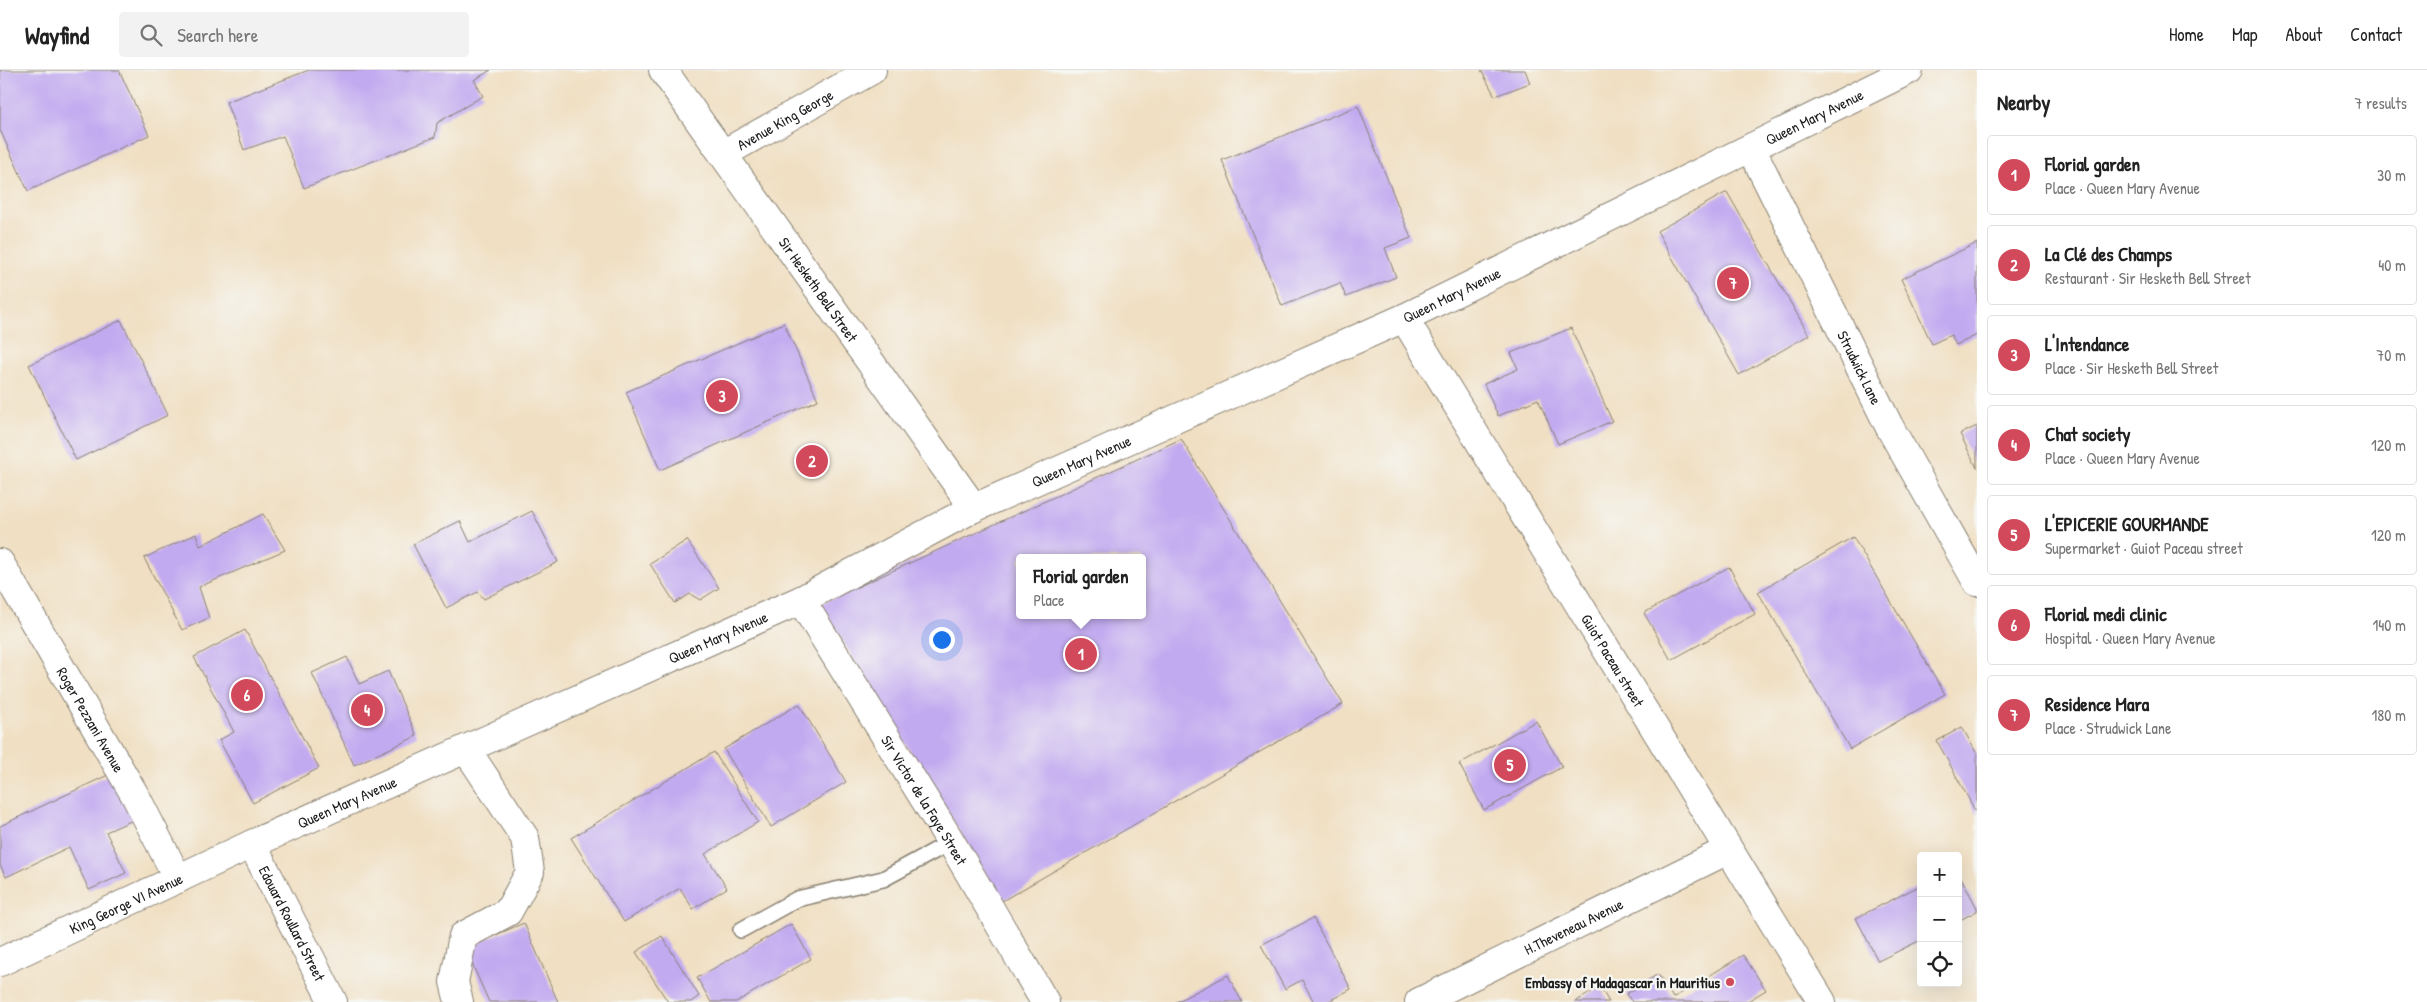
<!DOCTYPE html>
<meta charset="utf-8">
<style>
body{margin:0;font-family:"Patrick Hand",sans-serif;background:#f2f2f2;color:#222}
.controls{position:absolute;right:15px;bottom:15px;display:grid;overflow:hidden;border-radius:5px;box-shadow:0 5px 20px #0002}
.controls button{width:45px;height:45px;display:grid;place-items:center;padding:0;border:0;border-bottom:1px solid #e0e0e0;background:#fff;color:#222;font:25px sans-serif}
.you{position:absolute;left:941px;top:569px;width:18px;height:18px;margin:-12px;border:4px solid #fff;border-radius:50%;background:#1a73e8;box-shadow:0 0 0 8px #1a73e833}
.badge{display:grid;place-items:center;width:32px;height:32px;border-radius:50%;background:#d1495b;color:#fff;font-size:16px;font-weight:700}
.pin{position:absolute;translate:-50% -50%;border:2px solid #fff;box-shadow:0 1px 5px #0006}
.popup{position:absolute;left:1016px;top:484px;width:130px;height:65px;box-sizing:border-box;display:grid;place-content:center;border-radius:5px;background:#fff;filter:drop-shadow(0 1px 4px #0005);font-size:16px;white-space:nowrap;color:#767676}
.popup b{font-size:19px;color:#222}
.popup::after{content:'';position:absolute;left:50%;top:100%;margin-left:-10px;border:10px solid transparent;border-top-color:#fff}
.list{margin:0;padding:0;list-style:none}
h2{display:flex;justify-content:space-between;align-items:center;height:65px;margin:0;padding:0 20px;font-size:21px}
h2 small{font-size:16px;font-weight:400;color:#767676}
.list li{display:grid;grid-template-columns:32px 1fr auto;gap:15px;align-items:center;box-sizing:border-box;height:80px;margin:0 10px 10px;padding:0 10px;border:1px solid #e0e0e0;border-radius:5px}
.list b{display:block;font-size:19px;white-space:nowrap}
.list p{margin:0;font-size:16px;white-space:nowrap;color:#767676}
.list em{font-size:16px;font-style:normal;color:#767676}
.icon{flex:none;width:28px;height:28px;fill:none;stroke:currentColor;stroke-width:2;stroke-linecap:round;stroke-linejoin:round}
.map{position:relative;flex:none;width:1977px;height:932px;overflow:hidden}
header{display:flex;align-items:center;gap:30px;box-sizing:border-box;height:70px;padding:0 25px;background:#fff;border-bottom:1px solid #e0e0e0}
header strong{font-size:24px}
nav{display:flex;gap:28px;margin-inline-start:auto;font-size:18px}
.search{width:350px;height:45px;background:#f2f2f2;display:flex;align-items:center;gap:12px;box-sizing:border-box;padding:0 18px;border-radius:5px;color:#767676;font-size:19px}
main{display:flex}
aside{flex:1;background:#fff}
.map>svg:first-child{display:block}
.building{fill:#c2aaf0;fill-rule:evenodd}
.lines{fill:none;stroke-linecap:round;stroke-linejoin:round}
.service-casing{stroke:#867e6f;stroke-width:18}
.minor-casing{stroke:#867e6f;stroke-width:30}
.service{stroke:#fff;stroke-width:15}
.minor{stroke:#fff;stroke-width:28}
.poi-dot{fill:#d1495b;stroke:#f6f6f2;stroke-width:2}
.labels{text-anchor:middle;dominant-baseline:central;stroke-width:4.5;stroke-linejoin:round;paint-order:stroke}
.street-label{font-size:15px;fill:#1c1c1c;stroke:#f6f6f2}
.poi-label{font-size:15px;font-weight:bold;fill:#1c1c1c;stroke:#f6f6f2;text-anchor:end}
</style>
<header>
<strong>Wayfind</strong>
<div class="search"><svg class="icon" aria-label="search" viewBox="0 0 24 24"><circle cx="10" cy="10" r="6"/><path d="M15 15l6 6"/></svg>Search here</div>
<nav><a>Home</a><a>Map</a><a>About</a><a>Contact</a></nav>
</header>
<main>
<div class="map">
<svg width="1977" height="932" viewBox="0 0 1977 932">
<rect width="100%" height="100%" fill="#f6f6f2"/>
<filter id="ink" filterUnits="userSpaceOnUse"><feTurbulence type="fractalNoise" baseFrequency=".02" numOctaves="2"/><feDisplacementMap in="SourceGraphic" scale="10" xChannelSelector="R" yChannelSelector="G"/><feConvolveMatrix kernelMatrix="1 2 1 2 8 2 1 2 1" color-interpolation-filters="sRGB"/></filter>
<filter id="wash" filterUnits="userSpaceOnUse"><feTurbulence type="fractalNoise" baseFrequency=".0096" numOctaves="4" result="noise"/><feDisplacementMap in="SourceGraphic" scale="20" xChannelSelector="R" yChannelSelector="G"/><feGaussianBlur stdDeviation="1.12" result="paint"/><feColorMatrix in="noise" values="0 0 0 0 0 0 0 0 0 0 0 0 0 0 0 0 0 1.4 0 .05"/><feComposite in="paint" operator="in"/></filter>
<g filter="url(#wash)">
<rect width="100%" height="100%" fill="#f0dfc2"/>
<g id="blocks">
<path class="building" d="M3,0h116l30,65 -121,56 -28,-61v-59z
M309,0h182l-17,10 9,16 -46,27 -2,14 -131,51 -21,-52 -39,14 -18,-48z
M1481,0h44l5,13 -35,13z
M1358,36l53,132 -26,10 11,29 -50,20 -6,-14 -58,23 -60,-146z
M1727,122l82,143 -70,40 -82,-144z
M1977,173v92l-21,10 -5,-10 -19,9 -31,-65z
M121,250l47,95 -92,45 -47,-95z
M784,253l34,77 -158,70 -34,-78z
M1571,258l41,93 -54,23 -20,-45 -40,17 -14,-32 34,-15 -7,-16z
M1977,356v42l-17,-34z
M1181,369l162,265 -341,197 -182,-297zM1020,488h122v57h-122z
M532,441l26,51 -74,37 -6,-7 -32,16 -33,-64 47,-23 10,21z
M263,444l22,36 -86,37 10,31 -27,12 -38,-72 52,-24 4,12z
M1853,467l92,157 -95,55 -92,-157z
M687,470l32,48 -19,12 -10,-6 -15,9 -25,-39z
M1729,497l26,47 -84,46 -27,-47z
M245,560l74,138 -66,35 -34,-63 15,-8 -40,-75z
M347,587l12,27 29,-13 29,65 -63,29 -42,-92z
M799,634l47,78 -75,45 -47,-78z
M1536,651l26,46 -78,43 -25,-46z
M1962,657l15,27v60l-40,-73z
M714,682l44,70 -53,32 22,34 -34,21 -13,-21 -56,34 -53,-84z
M110,704l23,46 -27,12 20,41 -37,17 -20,-43 -63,30 -6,-12v-39z
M1958,802l19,36v3l-19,10z
M1921,815v55l-43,21 -22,-43z
M1313,848l38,71 -24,13h-13l-12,-22 -17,9 -24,-44z
M524,853l34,79h-69l-24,-54z
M791,854l20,35 -75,43h-25l-14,-24z
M662,866l37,60 -8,6h-23l-32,-50z
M1743,885l23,35 -20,12h-114l-6,-8 32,-20 15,24z
M1228,905l14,27h-66z
M1600,917l9,15h-34z"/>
</g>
</g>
<g filter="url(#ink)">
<use href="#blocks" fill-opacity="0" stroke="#867e6f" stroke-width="1"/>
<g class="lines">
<defs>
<path id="service" d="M741,860l56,-31 86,-20 68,-37"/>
<g id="minor">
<path id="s1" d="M663,0l311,438"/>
<path id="s2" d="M1751,78l138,278 88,156"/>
<path id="s3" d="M723,84l149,-84"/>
<path id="s4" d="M1404,248l418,684"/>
<path id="s5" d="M0,493l136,234 42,82"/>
<path id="s6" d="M801,530l150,242 94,160"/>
<path id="s7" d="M252,774l81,158"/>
<path id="s8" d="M0,892l252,-118 549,-244 173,-92 430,-190 505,-248"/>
<path d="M459,932l-5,-20 9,-46 45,-24 22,-40 -5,-34 -59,-89"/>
<path id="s9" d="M1419,932l309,-152"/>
</g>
</defs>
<use href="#service" class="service-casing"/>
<use href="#minor" class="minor-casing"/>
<use href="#service" class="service"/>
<use href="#minor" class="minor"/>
</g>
</g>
<circle class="poi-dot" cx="1730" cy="912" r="5"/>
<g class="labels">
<g class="street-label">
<text stroke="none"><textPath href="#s8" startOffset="2002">Queen Mary Avenue</textPath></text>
<text stroke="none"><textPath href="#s3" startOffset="71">Avenue King George</textPath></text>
<text stroke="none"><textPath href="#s1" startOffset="269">Sir Hesketh Bell Street</textPath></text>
<text stroke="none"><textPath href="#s8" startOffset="1598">Queen Mary Avenue</textPath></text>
<text stroke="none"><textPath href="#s2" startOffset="245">Strudwick Lane</textPath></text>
<text stroke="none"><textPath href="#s8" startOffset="1192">Queen Mary Avenue</textPath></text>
<text stroke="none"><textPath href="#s8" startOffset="788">Queen Mary Avenue</textPath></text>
<text stroke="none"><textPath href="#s4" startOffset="401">Guiot Paceau street</textPath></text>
<text stroke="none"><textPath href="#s5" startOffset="181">Roger Pezzani Avenue</textPath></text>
<text stroke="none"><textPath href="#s6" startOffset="235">Sir Victor de la Faye Street</textPath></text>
<text stroke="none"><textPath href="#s8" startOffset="382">Queen Mary Avenue</textPath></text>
<text stroke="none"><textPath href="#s8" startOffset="139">King George VI Avenue</textPath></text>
<text stroke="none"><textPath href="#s7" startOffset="89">Edouard Roullard Street</textPath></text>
<text stroke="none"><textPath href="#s9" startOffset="172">H.Theveneau Avenue</textPath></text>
</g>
<g class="poi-label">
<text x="1720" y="912">Embassy of Madagascar in Mauritius</text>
</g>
</g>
</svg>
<div class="controls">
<button>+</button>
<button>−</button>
<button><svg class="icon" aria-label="locate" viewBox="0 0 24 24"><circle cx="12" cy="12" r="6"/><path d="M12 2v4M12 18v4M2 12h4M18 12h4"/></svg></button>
</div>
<div class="you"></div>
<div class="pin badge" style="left:1081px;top:584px">1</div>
<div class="popup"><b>Florial garden</b>Place</div>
<div class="pin badge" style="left:812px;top:391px">2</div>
<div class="pin badge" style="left:722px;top:326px">3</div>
<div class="pin badge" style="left:367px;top:640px">4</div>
<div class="pin badge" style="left:1510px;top:695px">5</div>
<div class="pin badge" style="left:247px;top:625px">6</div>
<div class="pin badge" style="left:1733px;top:213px">7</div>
</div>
<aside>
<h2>Nearby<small>7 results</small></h2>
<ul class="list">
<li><span class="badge">1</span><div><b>Florial garden</b><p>Place · Queen Mary Avenue</p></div><em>30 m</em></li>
<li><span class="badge">2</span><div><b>La Clé des Champs</b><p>Restaurant · Sir Hesketh Bell Street</p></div><em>40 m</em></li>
<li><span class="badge">3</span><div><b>L'Intendance</b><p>Place · Sir Hesketh Bell Street</p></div><em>70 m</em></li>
<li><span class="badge">4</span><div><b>Chat society</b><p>Place · Queen Mary Avenue</p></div><em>120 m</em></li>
<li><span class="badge">5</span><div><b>L'EPICERIE GOURMANDE</b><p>Supermarket · Guiot Paceau street</p></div><em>120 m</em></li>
<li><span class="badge">6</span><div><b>Florial medi clinic</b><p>Hospital · Queen Mary Avenue</p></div><em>140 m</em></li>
<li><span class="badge">7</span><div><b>Residence Mara</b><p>Place · Strudwick Lane</p></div><em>180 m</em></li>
</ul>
</aside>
</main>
